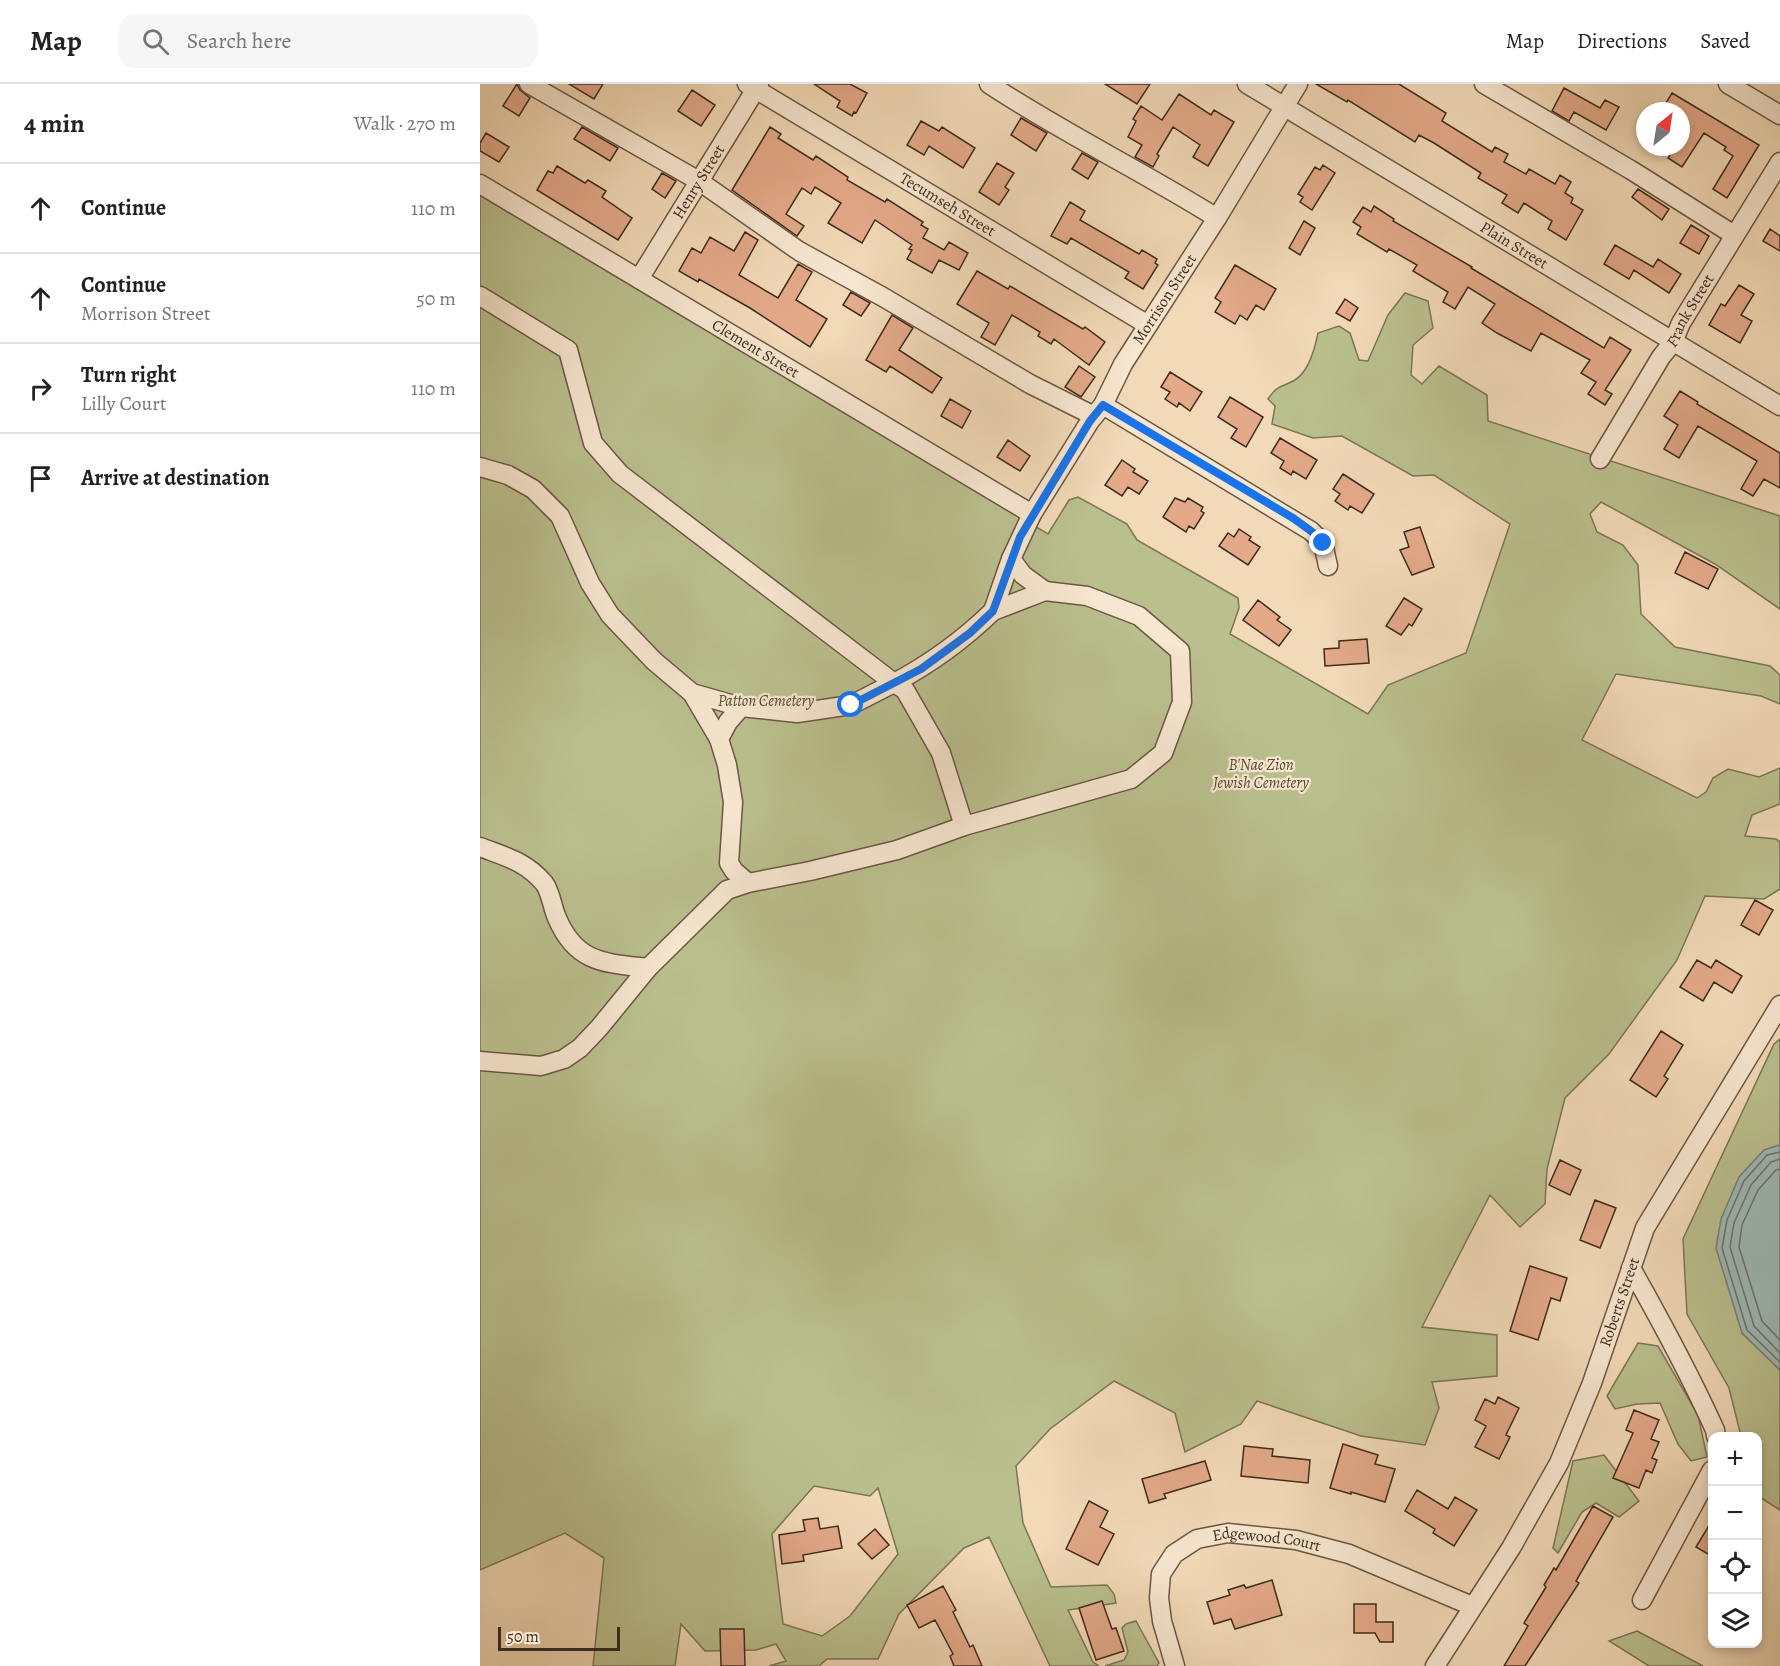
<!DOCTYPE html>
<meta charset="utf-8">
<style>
body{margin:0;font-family:Alegreya,serif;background:#f6f6f6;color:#222}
.controls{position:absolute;right:18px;bottom:18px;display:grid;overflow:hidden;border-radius:12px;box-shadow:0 3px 9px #0003}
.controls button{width:54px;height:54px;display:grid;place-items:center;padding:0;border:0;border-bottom:2px solid #e0e0e0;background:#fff;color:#222;font:30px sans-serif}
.compass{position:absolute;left:1156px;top:18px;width:54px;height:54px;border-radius:50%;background:#fff;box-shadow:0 3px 9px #0003;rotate:30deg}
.scale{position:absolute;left:18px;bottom:15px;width:122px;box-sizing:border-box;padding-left:6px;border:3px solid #3f2c1d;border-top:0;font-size:16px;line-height:21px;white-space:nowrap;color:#3f2c1d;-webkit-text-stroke:4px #f7e6d0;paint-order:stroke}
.stop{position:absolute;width:18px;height:18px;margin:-14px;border:4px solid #1a73e8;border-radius:50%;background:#fff}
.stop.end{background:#1a73e8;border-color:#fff;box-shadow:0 2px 6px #0008}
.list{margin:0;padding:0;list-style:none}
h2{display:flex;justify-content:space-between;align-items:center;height:78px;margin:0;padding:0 24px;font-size:26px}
h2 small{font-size:20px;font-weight:400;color:#767676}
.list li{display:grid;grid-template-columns:39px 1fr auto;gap:18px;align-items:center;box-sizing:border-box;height:90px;padding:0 24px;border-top:2px solid #e0e0e0}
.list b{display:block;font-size:22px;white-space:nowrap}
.list p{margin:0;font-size:20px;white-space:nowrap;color:#767676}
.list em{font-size:20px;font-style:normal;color:#767676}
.icon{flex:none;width:33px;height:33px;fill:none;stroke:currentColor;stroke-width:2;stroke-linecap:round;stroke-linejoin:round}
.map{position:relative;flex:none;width:1300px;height:1582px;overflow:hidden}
header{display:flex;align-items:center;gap:36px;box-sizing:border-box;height:84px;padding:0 30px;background:#fff;border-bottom:2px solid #e0e0e0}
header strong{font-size:28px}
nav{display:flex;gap:33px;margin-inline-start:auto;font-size:21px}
.search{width:420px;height:54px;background:#f6f6f6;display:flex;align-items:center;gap:15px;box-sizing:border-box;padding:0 21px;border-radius:18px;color:#767676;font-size:22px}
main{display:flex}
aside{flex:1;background:#fff}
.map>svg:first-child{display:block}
.green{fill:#babf8e;stroke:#7c7656;stroke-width:1.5;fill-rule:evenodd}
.water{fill:#9db9b6;stroke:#778179;stroke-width:1.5}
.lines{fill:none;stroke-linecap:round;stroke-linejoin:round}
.shore{stroke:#6e726a;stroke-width:1.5}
.building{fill:#e3a989;stroke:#3f2c1d;stroke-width:1.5}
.minor-casing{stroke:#6c5744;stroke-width:21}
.minor{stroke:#f7e6d0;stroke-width:18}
.route{stroke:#1a73e8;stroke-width:8}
.labels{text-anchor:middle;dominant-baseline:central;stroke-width:4.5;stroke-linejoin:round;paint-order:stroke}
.street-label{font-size:16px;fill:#3f2c1d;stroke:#f7e6d0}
.park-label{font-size:16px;font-style:italic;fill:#584934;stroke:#f7e6d0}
</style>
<header>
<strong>Map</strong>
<div class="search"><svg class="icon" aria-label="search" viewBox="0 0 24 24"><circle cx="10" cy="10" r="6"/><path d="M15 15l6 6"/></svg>Search here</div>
<nav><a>Map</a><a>Directions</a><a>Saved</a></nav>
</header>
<main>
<aside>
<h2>4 min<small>Walk · 270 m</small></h2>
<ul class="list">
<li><svg class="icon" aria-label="ahead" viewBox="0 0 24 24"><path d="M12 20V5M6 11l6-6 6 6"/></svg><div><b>Continue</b></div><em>110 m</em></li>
<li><svg class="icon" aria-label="ahead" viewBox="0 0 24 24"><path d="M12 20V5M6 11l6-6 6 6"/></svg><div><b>Continue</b><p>Morrison Street</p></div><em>50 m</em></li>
<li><svg class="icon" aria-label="right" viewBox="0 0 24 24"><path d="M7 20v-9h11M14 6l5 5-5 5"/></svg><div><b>Turn right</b><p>Lilly Court</p></div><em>110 m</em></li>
<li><svg class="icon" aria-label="arrive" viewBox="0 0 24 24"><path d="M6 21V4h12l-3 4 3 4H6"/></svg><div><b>Arrive at destination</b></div></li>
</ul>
</aside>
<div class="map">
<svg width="1300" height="1582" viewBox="0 0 1300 1582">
<rect width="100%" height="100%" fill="#f2d9b7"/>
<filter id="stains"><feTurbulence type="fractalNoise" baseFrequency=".00333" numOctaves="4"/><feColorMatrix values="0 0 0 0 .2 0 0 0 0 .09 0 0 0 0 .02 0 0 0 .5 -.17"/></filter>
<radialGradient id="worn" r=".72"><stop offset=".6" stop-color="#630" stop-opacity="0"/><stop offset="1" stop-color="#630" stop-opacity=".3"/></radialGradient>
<path class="green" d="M0,111l568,339 21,-34 9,-3 49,27 10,16 101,58 1,10 -9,26 138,80 20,-29 78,-32 44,-129 -76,-49 -21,1 -71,-40 -29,2 -41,-14 3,-18 -7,-7c10,-15 13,-11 27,-19 13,-8 20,-32 23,-47l21,-7 11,7 9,27 9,1 20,-46 17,-22 23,8 5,27 -20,17 -2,30 11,9 17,-18 48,29 1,26 292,95v93l-65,-45 -114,-62 -11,12 7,18 26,13 15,20 3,49 34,33 95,19 10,9v29l-19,-8 -145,-22 -34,66 115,58 9,-6 7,-14 15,-9 31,8 21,-9v36l-28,11 -7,21 31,3 4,3v47l-16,10 -59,-3 -28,64 -68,94 -44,44 -18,71 -2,35 -25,23 -30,-32 -68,132 75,8v41l-65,6 7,26 -14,37 -64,-9 -104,-35 -16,23 -56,28 -10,-39 -61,-32 -64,48 -34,37 7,57 28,64 56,-2 7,9 2,9 -48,7 25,52 6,4h-49l-61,-129 -25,11 -65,66 -21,45h-51l-8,7h-50l17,-5 -10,-17 -20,6 -51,1 -24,-27 -6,42h-82l11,-108 -39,-25 -85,37zM334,1402l56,10 8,-8 20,66 -48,62 -28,20 -39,-12 -11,-90z
M1300,955v106l-16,5 -22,183 38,37v140l-22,-14v-60h-17l-12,-48 -42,-74 -4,-75 91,-195z
M1158,1259l20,3 40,69 9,42 -16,4 -13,-17 -18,-41 -23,1 -22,5 -8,-13z
M1124,1371l35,46 -20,16 -23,-14 -14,9 -24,41 -5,-5 20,-87z
M656,1537l23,42 -2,3h-52l19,-6 4,-8 -6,-24 4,-4z
M1157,1547l66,35h-54l-40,-25z"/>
<path class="water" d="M1300,1061v225l-38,-37 -26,-85 5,-29 18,-42 25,-27z"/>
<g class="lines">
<path class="shore" d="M1300,1068l-13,3 -23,26 -17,39 -5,28 25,82 33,32
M1300,1075l-9,3 -20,23 -17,38 -4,24 24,79 26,27
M1300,1085l-4,1 -18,20 -16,35 -3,22 23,74 18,19"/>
</g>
<path class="building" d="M37,0l3,6 10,8 -11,18 -16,-10z
M89,0h34l-9,15z
M334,0h36l17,9 -11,20 -2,-1 -2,4 -15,-9 3,-6z
M625,0h45l-13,20z
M836,0h83l47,29 -4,8 50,31 3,-5 13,7 -4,8 22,12 3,-5 26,15 5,-9 11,7 -6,11 8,5 -2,5 12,7 -17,30 -18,-11 4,-8 -28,-18 -6,10 -16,-10 5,-8 -29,-17 3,-5 -47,-30 -15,-8 -4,7 -67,-42 -1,2z
M1084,4l36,20 5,-8 14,7 -13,23 -32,-18 -5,9 -17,-10z
M212,6l23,15 -14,21 -23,-15z
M1192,9l87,52 -32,53 -14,-9 20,-33 -9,-6 2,-3 -22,-14 -22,34 -14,-9 8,-11h5v-36h-20z
M699,10l32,21 3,-5 20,12 -26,44 -15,-9 7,-12 -27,-18 -16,27 2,2 -6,11 -18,-10 7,-12 -14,-8 8,-16 -3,-2 8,-13 21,14z
M541,34l26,15 -11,18 -25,-16z
M441,37l18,10 3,-4 33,21 -12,20 -34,-22 -5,9 -17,-10z
M102,43l36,21 -8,13 -36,-22z
M290,43l11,7 -3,4 35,22 3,-4 32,21 -1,3 38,22 2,-3 36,23 -2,3 7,4 -5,9 21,12 5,-8 19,11 -9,17 -20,-10 -7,13 -25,-14 5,-9 -3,-1 3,-4 -37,-25 -13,23 -34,-20 13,-20 -26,-16 -4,7 -9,-6 -16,26 18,12 -7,10 -65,-46z
M6,49l23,14 -10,15 -19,-11v-8z
M602,69l16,9 -10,17 -16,-10z
M517,79l17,10 -9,14 4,3 -10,15 -20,-13z
M843,81l12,8 -23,37 -12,-8 3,-5 -5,-3 17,-27 5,3z
M77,82l28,17 3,-3 18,11 -4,6 30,21 -14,22 -81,-50 11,-19 5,2z
M182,89l14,8 -11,17 -13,-9z
M1158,105l31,20 -7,11 -30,-23z
M590,118l15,9 -5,9 59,34 3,-4 15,9 -2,4 3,2 -15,24 -18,-11 4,-6 -58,-34 -4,6 -16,-8z
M894,122l20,13 -1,2 79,46 -1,1 133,80 6,-11 21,13 -26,40 7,4 -7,11 -17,-11 8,-12 -15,-9 9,-13 -49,-27 -10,18 -34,-18 -15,-10 13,-19 -27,-17 -13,22 -12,-7 5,-10 -35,-21 4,-6 -28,-16 -2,3 -30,-18 4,-7 -8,-5 10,-15 8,5z
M824,137l11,7 -15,27 -11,-7z
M1211,141l18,11 -10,18 -19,-11z
M1290,145l10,7v15l-17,-10z
M265,148l13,8 -19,35 39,23 20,-34 14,8 -16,28 31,19 -17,28 -60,-39 -51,-29 -1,3 -19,-11 13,-23 9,5 9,-16 24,14z
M1135,161l38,22 5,-8 23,15 -12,19 -35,-23 -5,9 -25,-15z
M755,181l41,24 -12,21 -8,-5 -9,15 -7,-5 -5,9 -20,-12 6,-10 -6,-4z
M497,187l31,18 2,-3 73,43 2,-2 20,15 -16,23 -35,-26 -3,5 -13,-8 2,-4 -28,-17 -17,30 -14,-8 8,-14 -32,-19z
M1259,201l15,9 -13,21 11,6 -12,22 -31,-18 12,-21 4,2z
M371,208l19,11 -9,13 -18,-11z
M865,215l13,9 -8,13 -14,-8z
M412,231l21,13 -14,22 43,28 -10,15 -42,-27 -4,6 -20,-12z
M599,282l16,11 -14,20 -16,-10z
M690,288l32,20 -12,19 -11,-8 -2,4 -12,-8 5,-7 -9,-5z
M1200,307l18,11 -1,2 83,49v35l-16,-9 -11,17 -12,-7 16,-28 -59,-35 -19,32 -15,-9 14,-24 -14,-9z
M750,313l33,20 -17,30 -15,-9 6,-9 -19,-12z
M470,315l21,12 -9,17 -21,-12z
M800,354l37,22 -11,19 -13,-8 -2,4 -11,-7 4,-7 -13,-8z
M528,356l22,16 -10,15 -23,-14z
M642,376l13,9 -2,3 15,9 -9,13 -11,-7 -6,9 -17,-11z
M863,390l31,20 -12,19 -12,-7 -2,4 -13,-9 5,-7 -7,-5z
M695,414l10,4 3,-4 15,9 -2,4 3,2 -10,16 -5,-3 -3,6 -23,-15z
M940,443l14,40 -22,8 -12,-25 9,-3 -5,-15z
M759,445l12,8 -2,3 11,7 -12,18 -29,-19 9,-13 6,4z
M1205,468l33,17 -10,20 -33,-16z
M924,514l18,11 -10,17 -3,-2 -8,11 -15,-9z
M778,516l22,17 -3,3 14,10 -12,16 -36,-26z
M887,555l2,24 -44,3 -1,-17 15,-1v-7z
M1275,816l18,10 -14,25 -18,-10z
M1217,876l14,8 5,-8 26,16 -10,17 -18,-11 -11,19 -23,-14z
M1181,947l22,14 -19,31 4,3 -12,18 -26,-17z
M1080,1076l21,10 -11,25 -21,-10z
M1115,1116l21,8 -16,40 -20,-8z
M1050,1182l37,12 -7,23 -9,-3 -13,42 -28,-9z
M1018,1313l21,11 -13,27 4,2 -11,22 -24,-12 11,-21 -11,-6 10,-21 10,5z
M1154,1326l25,10 -8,19 8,3 -7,16 5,2 -5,13 -6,-3 -7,18 -26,-10 20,-45 -7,-3z
M863,1360l35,11 -3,9 20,5 -10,33 -34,-10v2l-21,-6z
M764,1362l29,3 -1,7 38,4 -2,23 -67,-7z
M725,1377l6,19 -47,14 2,4 -17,5 -7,-24z
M937,1406l31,19 7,-12 22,13 -23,36 -21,-13 2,-4 -30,-18z
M609,1417l19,10 -8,16 14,7 -16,31 -32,-16z
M1113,1422l20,11 -37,64 3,2 -54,83h-21l24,-40 -4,-3 22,-36 -2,-2 10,-17 2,2z
M338,1434l2,11 18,-3 4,22 -39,7 1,6 -22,3 -3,-29 26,-4 -2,-11z
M1233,1435v38l-17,-10z
M395,1445l14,16 -17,14 -14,-15z
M792,1496l10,35 -47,14 -4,-10 -17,5 -7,-22 23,-7 -2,-5 16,-5 2,3z
M463,1502l13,24 -3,2 17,35 3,-2 9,21h-28l-4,-10 3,-2 -18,-34 -16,8 -12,-23z
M622,1517l10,28 4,-1 8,23 -28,9 -17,-52z
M874,1520h22v18h17v20h-13l-5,-9h-21z
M240,1545h24l1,37h-24z"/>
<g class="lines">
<defs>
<g id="minor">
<path d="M49,0l170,97 100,70 84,46 147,87 64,32"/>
<path id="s1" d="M267,0l401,241"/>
<path d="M509,0c74,49 153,87 228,134"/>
<path id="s2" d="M767,0l533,322"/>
<path d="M1004,0l147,86 103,65"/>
<path d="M1248,0l52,31"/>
<path id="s3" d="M0,100l552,330"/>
<path id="s4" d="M159,195l120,-195"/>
<path d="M0,212l88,54 25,93 27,31 274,209c36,-19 69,-43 99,-72"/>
<path d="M623,321l208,126 12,12 5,23"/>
<path id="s5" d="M1120,375l61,-102 12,-15 8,-19 99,-161"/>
<path d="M0,383l28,8 25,14 27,27 30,67 20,32 44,46 38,32 49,14 56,6 54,-8 43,-22 11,7 36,63 23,73"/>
<path d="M531,475l12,16 22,16"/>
<path d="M212,609l27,46"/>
<path d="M261,623l-13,15 -9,17 8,26 6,37 -4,61 5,8 14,12"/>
<path d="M0,763c26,10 45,14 64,36 7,9 8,24 13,35 19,45 47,45 91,50"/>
<path id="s6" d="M0,977l61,5 23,-7 16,-11 19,-20 49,-60 79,-78 21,-7 62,-12 87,-21 67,-24 167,-47 32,-26 19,-51 -2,-51 -41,-35 -52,-20 -42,-5 -52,20 18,-52 21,-45 58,-93 13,-16 20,-41 94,-146 81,-134"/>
<path d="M1151,1184c30,53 59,107 84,162l1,6"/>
<path d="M1162,1516l70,-130"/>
<path id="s7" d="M695,1582l-13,-45 -3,-23 2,-24 13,-20 23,-15 31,-6 68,7 53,14 123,52"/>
<path id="s8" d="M955,1582l76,-118 48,-85 33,-80 53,-155 135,-223"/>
</g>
</defs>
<use href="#minor" class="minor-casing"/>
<use href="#minor" class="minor"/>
</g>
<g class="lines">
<path class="route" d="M371,621l70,-36 49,-36 23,-22 27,-74 70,-116 13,-16 190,113 18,13 12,12"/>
</g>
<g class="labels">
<g class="street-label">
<text stroke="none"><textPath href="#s4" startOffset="114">Henry Street</textPath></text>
<text stroke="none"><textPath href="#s1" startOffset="234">Tecumseh Street</textPath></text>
<text stroke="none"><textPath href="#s2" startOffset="312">Plain Street</textPath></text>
<text stroke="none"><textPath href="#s6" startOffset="1452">Morrison Street</textPath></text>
<text stroke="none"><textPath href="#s5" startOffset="174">Frank Street</textPath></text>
<text stroke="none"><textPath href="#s3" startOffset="321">Clement Street</textPath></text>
<text stroke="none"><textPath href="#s8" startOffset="410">Roberts Street</textPath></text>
<text stroke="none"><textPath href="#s7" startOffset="216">Edgewood Court</textPath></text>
</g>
<g class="park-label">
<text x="286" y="617">Patton Cemetery</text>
<text x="781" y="681">B'Nae Zion<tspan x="781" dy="18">Jewish Cemetery</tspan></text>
</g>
</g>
<rect width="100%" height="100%" filter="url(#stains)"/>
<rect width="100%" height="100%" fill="url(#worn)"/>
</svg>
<div class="controls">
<button>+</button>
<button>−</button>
<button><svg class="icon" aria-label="locate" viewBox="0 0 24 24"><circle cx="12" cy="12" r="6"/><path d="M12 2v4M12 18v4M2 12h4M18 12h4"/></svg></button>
<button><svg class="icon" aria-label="layers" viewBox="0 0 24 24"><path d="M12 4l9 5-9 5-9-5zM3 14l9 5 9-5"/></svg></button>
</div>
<svg class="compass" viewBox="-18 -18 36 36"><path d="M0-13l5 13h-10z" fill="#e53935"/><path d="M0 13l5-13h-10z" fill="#767676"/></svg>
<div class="scale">50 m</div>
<div class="stop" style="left:371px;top:621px"></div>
<div class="stop end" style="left:843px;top:459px"></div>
</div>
</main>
